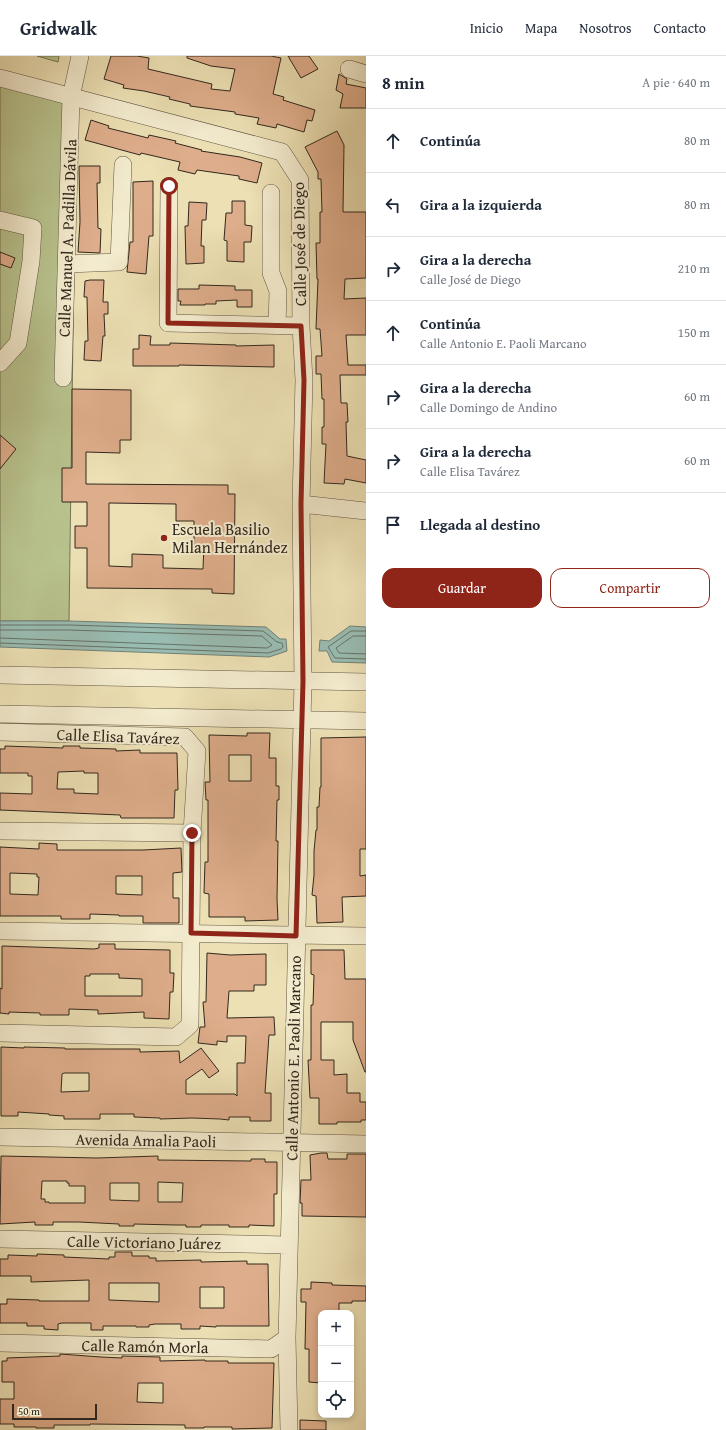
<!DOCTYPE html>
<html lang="es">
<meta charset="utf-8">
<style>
body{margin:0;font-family:"Gentium Book Plus",serif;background:#f6f6f7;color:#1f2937}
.controls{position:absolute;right:12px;bottom:12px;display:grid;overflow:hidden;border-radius:8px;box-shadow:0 2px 6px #0003}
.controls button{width:36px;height:36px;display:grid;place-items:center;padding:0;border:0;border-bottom:1px solid #e0e1e3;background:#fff;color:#1f2937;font:20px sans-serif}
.scale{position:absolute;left:12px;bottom:10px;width:85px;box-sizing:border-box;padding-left:4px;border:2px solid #32281d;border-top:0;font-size:11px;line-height:14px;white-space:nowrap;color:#32281d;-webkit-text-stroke:3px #f3ebce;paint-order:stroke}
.stop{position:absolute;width:12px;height:12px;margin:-9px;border:3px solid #8f2418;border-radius:50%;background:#fff}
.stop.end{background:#8f2418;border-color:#fff;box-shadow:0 1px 4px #0008}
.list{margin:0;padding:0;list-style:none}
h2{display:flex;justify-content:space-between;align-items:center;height:52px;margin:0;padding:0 16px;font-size:17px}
h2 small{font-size:13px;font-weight:400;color:#747a83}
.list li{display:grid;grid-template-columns:26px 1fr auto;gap:12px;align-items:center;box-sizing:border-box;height:64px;padding:0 16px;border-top:1px solid #e0e1e3}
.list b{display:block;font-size:15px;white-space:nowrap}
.list p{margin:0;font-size:13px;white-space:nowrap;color:#747a83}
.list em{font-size:13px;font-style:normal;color:#747a83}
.actions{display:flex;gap:8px;padding:12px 16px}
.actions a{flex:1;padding:9px 0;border:1px solid #8f2418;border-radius:12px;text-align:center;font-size:14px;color:#8f2418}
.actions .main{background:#8f2418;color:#fff}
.icon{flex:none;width:22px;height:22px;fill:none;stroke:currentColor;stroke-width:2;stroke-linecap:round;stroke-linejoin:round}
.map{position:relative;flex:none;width:366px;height:1374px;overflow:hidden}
header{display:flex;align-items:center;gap:24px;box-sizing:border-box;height:56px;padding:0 20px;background:#fff;border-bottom:1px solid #e0e1e3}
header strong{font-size:19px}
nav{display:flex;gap:22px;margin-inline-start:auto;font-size:14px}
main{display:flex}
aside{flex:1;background:#fff}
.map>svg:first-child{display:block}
.green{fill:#b8c28d;stroke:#757555}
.water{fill:#99bcb2;stroke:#708176}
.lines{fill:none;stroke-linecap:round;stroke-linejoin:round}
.shore{stroke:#667268;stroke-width:1}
.building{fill:#dead8b;stroke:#32281d;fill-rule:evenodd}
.minor-casing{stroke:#605643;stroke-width:18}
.minor{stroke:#f3ebce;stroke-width:17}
.route{stroke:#8f2418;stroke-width:5}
.poi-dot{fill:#8f2418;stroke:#f3ebce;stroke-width:1.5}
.labels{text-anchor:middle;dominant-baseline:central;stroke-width:4;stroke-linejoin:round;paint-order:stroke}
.street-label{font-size:16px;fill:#32281d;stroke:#f3ebce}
.poi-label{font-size:16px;fill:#32281d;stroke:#f3ebce;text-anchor:start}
</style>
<header>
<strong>Gridwalk</strong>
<nav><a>Inicio</a><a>Mapa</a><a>Nosotros</a><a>Contacto</a></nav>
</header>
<main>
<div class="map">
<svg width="366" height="1374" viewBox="0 0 366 1374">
<rect width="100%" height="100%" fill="#ece0b4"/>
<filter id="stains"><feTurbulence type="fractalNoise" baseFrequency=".005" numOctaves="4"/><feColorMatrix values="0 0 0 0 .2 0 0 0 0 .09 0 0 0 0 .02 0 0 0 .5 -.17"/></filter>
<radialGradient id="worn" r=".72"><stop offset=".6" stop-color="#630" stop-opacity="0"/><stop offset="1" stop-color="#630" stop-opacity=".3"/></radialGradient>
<path class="green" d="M37,0h22l-1,6z
M0,26l60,17 16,20 -7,502h-69z"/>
<path class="water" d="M0,565h69l197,6 14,12h6l1,12 -18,6 -269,-10z
M350,570l16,1v36l-34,-1 -5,-11h-8l1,-11 9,1z"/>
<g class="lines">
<path class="shore" d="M0,569h69l194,6 14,11 5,1 1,4 -2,2 -13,4 -268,-10
M0,574h68l194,6 10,9 -5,3 -267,-10
M366,575h-15l-23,16 7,11 31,1
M366,580h-13l-17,12 3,5 27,1"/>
</g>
<path class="building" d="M111,0h26l12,2 -1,11 64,15 -1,5 19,2 5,-22 -24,-3 -24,-8v-2h84l10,2 -8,36 11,3 -1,3 32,10 -3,11 -5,-1 -3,12 -27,-8 -1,4 -19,-4 2,-6 -24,-4v-2l-45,-6v-2l-21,-5 1,-2 -26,-6 -21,-3 1,-3 -20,-6z
M288,0h21l9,13 -17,9z
M339,18l8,5 -1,5 20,4v20h-26l3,-14 -7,-4z
M91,64l18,6 -1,2 40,10 1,-3 27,6 -1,2 27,7 -1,1 39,6 22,6 -5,20 -18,-4v-3l-42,-6 -2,4 -17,-4 2,-8 -39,-9 -1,2 -55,-15z
M337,75l7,14 -1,67h23v66l-21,1 -1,20 22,-1v37h-20l2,30h18v10h-26l1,28h6l1,19h-2l1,34 19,4v23l-21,-4 -1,5 -20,-1 2,-39h-4v-17h2v-28h-2l-1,-25h-5v-18h6l-2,-27h-4l2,-50h-1l-1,-36h4v-31h2l-1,-33h-3v-7l-13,-25z
M79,110h21v17h-3l1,45 3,1 -1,24 -22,-1 2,-30z
M153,125v55h-4l-3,38 -19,-2 3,-30h3v-60z
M232,145h13v24l7,1 -1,16h-7v20l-17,-1v-20l-3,-1 2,-27h6z
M189,146l18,1 -1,17h-4l-1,26h3v17l-18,1 -1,-38h3z
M0,196l15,6 -4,10 -11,-4z
M90,224h14l-1,22h5v12h-4l1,22h-2l-2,25 -17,-1 1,-19h3l-1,-44h-3l1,-16z
M199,229l36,1v4h17v17h-15v-7l-21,1v3h-11v1h-25l1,-4h-3v-12h21z
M139,279l12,1 -1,9h20v-2l66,2v1l38,-1v22l-95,-2v1h-46v-17h6z
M72,333l59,1v50h-11v13l-34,-1v32l142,1v9h7l-1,100 -22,-1v-4l-125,-1v-40h-12v-22h12v-24h-25v-34h10zM109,447l67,1v17h18v24h10l-1,24 -40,-1v-13l-31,-1v13l-23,-1z
M0,379l16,14 -16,20z
M247,677h23l-1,25h7v28h3v14h-2l-1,41h2l-1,58 1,21 -33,1v-4h-36v-23l-5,-1 1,-31h3v-62h-2l-1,-18h5l-1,-47 38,1zM229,699h22v26h-22z
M366,681v112h-6v27l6,-1v21l-24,1 1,25 -26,1 -1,-27 -4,-1 2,-20v-24l2,-21h1v-23h2l1,-20h1v-49z
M5,690l58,2v-2h17v2l36,1v2l24,-1v3h37l1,37h-3l-1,28h-53l-1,-3 -120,-5v-17l32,1v-18h-4v-3h-28v-24h5zM84,715v2h14v21l-24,-1v-4h-17l1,-17z
M39,787l18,1v6h86l38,-2 1,24 -9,1v25h6v25h-36v-7h-24v-1l-29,-1v5h-29v-3h-61v-69l39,2zM10,817l27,1v3h2l-1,18 -28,-1zM116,820h26v19l-26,-1z
M99,888h16v5l55,1v23h4l-1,19h-3l-1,27 -25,-1v-6l-46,2v-4l-29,-1v6h-29v-2l-31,-1v2l-9,-1v-25l2,1v-43l92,3 5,-1zM90,918h29v4l23,1v17h-57v-20h5z
M311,894h33l1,29h21v93h-1l-12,-32v-18h-32v38h13v15l13,-1v19h13v9h6v18h-5v2h-24v2h-18v-26h-9l-2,-38h3v-55h2l1,-30 -3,-1z
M207,897l23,2 36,-1v31h-12v6h-25l-2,27 47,-1 1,18h-6l-4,58h6v28h-21v-4h-21v3l-9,-1 -28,-1 -32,1v-1l-26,-1v-3h-34v5h-36v-3l-15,-1v-1l-31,-2v4h-17v-69l23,1v-1l41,1v1h75v3l39,-1 1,12 21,-15 18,23 -10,7 -7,-9 -16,11v14h49l2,2v-33h8l1,-27h-19v6l-10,-1v4l-19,-2 2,-16h5l-2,-25h3zM64,1017h25v18l-28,1 1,-18z
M321,1097h6l1,6h19v-5h19v63l-64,-1v-13h-2l1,-23h10l-1,-25z
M1,1100l96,2 61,-2v4l93,1v-2h14v3h12v32h-3v32l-25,-1v2h-20v-2h-28v2h-15v-2h-10l-42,-1v2h-15v-2l-40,-2h-26v3h-18v-3l-35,2zM42,1125h25v2h2v3h16v17h-36v-1h-4v-3h-4zM158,1126l25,1 -1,19h-24zM110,1127h29v18l-29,-1z
M115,1196h17v4h17v2h7v3l45,-1v2l46,-1v3h21l1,62h-53v1l-16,-1v3h-19v-5h-26l-6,1v2h-13v-1h-33v4h-12v-7h-29l-4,1v6l-14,-1v-3h-17v-3h-27v-19h7v-5l32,1v1h50v-21l-58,2v-6h-31v-17h8v-4l29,1v-2l27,1v2l45,2v-2h6zM109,1227h50v19l-50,-2zM200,1231h24v21h-24z
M311,1226l21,1v2l34,1v15h-14v2h-13v10h-18v70l-12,-1v-33h-4l1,-47h-5v-13h10z
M60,1298l41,3 21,1v-2l38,1v4l45,-1v1h23v2h46l-2,65 -40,1v-2h-28v1h-19v-3l-95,-1v1h-36v3h-18v-1h-22v-3h-14v-25h14v-17h-12v-21h5v-3l53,-2zM138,1327h25v20l-26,-1z
M300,1364l26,1v9h-26z"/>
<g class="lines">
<defs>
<path id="minor" d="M349,13l17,5
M0,22l282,74 18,28 1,146 3,54 -3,124 2,177 -16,657 2,92
M169,130l-1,137 133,3
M271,137v80l7,18 -1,35
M0,164l33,8 -2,33 -13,82 -18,20
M67,208l52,-2 4,-97
M63,322l8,-281 9,-41
M301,448l65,7
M0,619l366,7
M0,658l366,7
M0,676l185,5 12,14 -5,82 -2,192 -14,12 -176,-4
M0,775l192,2
M0,875l366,5
M0,1081l366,7
M0,1183l288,6
M0,1287l271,6 16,-11"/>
</defs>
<use href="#minor" class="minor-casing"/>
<use href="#minor" class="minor"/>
</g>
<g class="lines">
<path class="route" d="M169,130l-1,137 133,3 3,54 -3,124 2,177 -7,255 -105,-3 1,-100"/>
</g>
<circle class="poi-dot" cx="164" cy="482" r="4"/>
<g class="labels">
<g class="street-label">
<text transform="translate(67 182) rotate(-88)">Calle Manuel A. Padilla Dávila</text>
<text transform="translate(299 188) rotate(-91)">Calle José de Diego</text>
<text transform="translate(118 680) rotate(2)">Calle Elisa Tavárez</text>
<text transform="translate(293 1002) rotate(-89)">Calle Antonio E. Paoli Marcano</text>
<text transform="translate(146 1084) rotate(1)">Avenida Amalia Paoli</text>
<text transform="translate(144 1186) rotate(1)">Calle Victoriano Juárez</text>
<text transform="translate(145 1290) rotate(1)">Calle Ramón Morla</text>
</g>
<g class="poi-label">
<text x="172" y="473">Escuela Basilio<tspan x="172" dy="18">Milan Hernández</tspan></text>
</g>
</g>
<rect width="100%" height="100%" filter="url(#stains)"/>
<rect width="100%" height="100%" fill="url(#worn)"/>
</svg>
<div class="controls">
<button>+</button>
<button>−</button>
<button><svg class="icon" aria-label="locate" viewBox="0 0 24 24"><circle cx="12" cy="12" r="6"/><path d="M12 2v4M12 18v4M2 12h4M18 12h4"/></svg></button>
</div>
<div class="scale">50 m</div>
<div class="stop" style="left:169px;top:130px"></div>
<div class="stop end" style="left:192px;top:777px"></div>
</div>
<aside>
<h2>8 min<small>A pie · 640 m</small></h2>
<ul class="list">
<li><svg class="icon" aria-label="ahead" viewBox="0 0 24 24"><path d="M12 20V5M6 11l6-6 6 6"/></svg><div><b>Continúa</b></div><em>80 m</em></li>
<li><svg class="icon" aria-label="left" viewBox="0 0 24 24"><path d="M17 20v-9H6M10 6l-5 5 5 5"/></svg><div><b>Gira a la izquierda</b></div><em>80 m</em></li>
<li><svg class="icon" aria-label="right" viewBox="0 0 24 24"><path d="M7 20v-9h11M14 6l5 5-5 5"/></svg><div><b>Gira a la derecha</b><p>Calle José de Diego</p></div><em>210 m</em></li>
<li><svg class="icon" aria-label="ahead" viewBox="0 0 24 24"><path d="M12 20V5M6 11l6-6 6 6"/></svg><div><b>Continúa</b><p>Calle Antonio E. Paoli Marcano</p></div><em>150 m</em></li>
<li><svg class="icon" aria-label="right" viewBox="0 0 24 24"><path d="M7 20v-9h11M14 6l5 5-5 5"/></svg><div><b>Gira a la derecha</b><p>Calle Domingo de Andino</p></div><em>60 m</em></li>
<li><svg class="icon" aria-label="right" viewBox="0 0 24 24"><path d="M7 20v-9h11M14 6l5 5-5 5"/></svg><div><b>Gira a la derecha</b><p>Calle Elisa Tavárez</p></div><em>60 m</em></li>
<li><svg class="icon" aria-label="arrive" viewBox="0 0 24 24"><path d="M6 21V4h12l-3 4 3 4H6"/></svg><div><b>Llegada al destino</b></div></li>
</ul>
<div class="actions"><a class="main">Guardar</a><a>Compartir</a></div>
</aside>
</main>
